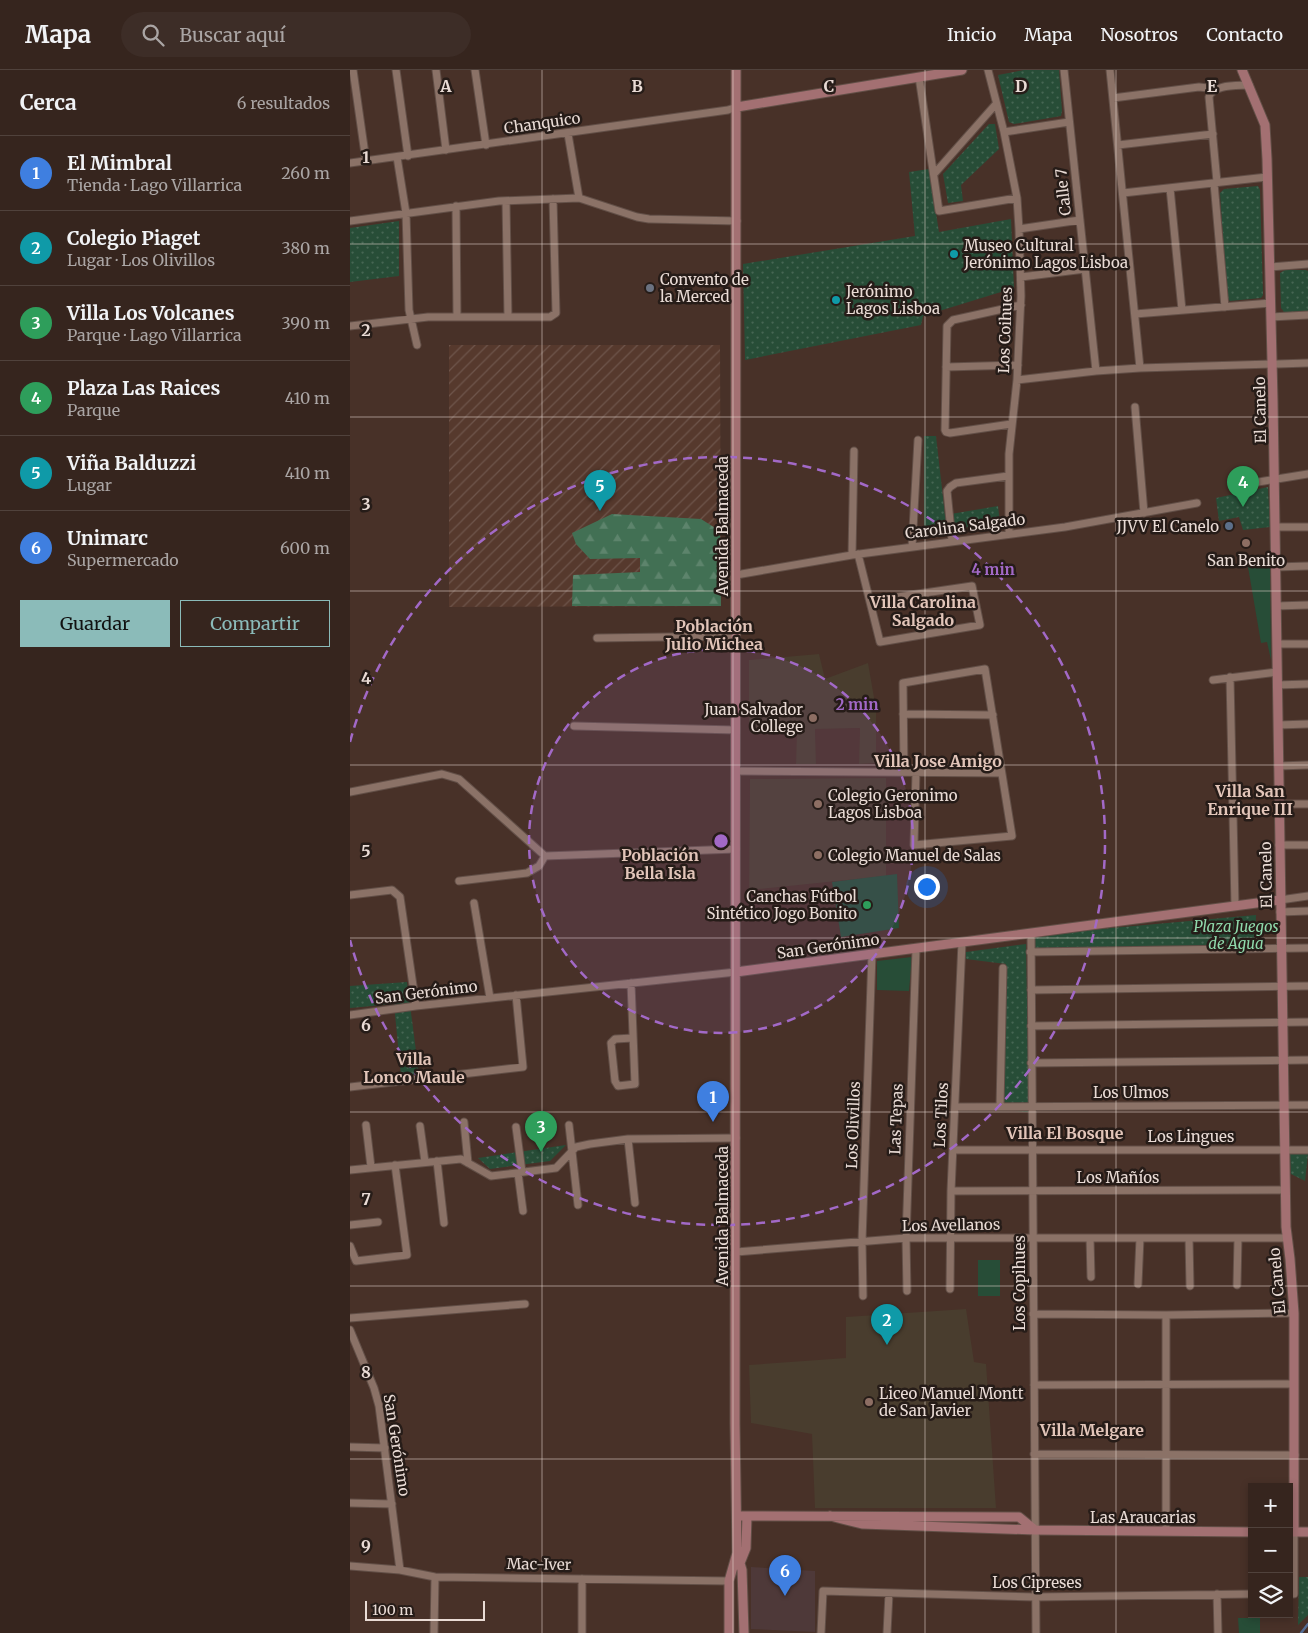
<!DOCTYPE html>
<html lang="es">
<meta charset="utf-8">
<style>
body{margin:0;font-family:Merriweather,serif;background:#3d2d27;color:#f1f3f6}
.controls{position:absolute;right:15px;bottom:15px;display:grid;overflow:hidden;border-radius:0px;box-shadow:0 2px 8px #0003}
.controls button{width:45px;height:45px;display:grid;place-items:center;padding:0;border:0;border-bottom:1px solid #50423c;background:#36251e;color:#f1f3f6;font:25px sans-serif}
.scale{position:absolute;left:15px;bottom:12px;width:120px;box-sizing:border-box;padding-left:5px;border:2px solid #e9dbd5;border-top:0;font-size:14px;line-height:18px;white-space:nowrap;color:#e9dbd5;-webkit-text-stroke:4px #261c18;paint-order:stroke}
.you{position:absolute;left:576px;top:816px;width:18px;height:18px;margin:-12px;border:4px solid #fff;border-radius:50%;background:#1a73e8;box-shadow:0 0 0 8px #1a73e833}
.badge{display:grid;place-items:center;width:32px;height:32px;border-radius:50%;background:#8bbbb9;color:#fff;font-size:16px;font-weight:700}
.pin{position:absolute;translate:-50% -41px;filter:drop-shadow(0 1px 2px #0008)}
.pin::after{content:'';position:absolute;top:26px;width:18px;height:15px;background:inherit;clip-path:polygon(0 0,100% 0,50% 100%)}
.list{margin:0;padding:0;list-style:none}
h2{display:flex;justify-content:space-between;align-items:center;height:65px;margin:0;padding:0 20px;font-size:21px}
h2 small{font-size:16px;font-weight:400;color:#aaa5a4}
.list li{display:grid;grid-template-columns:32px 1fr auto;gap:15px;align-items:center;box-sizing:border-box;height:75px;padding:0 20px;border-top:1px solid #50423c}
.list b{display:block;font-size:19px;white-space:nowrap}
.list p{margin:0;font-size:16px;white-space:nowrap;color:#aaa5a4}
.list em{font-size:16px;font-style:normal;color:#aaa5a4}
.actions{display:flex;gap:10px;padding:15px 20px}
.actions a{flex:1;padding:11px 0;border:1px solid #8bbbb9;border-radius:0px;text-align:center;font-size:18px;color:#8bbbb9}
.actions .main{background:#8bbbb9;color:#111}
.icon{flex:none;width:28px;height:28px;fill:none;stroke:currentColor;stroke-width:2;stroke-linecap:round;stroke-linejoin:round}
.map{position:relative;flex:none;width:958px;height:1563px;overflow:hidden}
header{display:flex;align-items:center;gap:30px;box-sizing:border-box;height:70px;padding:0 25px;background:#36251e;border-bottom:1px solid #50423c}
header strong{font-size:24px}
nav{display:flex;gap:28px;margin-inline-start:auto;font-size:18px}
.search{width:350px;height:45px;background:#3d2d27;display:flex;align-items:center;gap:12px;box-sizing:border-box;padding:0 18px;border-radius:28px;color:#aaa5a4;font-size:19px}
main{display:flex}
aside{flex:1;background:#36251e}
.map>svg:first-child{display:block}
.commercial{fill:#4e3939}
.industrial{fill:url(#industrial-furrows)}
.education{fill:#493d2e}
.grass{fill:#274d37}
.forest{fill:url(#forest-firs)}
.park{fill:url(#park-dots)}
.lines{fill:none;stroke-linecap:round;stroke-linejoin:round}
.stream{stroke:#546d94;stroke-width:2.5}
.street-casing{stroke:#624f47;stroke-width:9}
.secondary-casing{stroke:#624f47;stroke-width:11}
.street{stroke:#8b7267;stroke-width:7}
.secondary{stroke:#a37072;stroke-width:9}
.grid{fill:none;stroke:#e9dbd5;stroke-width:1;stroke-opacity:0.55}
.ring{fill:none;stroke:#a269c7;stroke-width:2.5;stroke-dasharray:9 6}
.culture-dot{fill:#0f9aa8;stroke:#261c18;stroke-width:2}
.worship-dot{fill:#6b7280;stroke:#261c18;stroke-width:2}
.service-dot{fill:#5c6f8a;stroke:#261c18;stroke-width:2}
.education-dot{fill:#8d6e63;stroke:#261c18;stroke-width:2}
.leisure-dot{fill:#2e9e5b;stroke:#261c18;stroke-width:2}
.labels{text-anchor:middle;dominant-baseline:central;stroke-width:5;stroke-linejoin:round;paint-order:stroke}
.street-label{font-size:15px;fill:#e9dbd5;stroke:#261c18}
.poi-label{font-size:15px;fill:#e9dbd5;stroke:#261c18;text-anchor:start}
.park-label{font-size:15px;font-style:italic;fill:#8fd9ab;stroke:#261c18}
.neighbourhood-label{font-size:16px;font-weight:bold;fill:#e2c5b9;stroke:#261c18}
.grid-label{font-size:16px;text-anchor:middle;font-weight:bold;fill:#e9dbd5;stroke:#261c18;stroke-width:5;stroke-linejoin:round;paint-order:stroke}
.centre{fill:#a269c7;stroke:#261c18;stroke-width:2.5}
.ring-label{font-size:15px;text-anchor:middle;font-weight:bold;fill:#a269c7;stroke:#261c18;stroke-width:5;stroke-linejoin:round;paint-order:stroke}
</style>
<header>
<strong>Mapa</strong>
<div class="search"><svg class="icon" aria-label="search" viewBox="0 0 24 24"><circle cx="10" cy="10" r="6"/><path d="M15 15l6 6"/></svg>Buscar aquí</div>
<nav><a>Inicio</a><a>Mapa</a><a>Nosotros</a><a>Contacto</a></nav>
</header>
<main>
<aside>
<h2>Cerca<small>6 resultados</small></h2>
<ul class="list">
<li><span class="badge" style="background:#3f7fe0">1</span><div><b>El Mimbral</b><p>Tienda · Lago Villarrica</p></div><em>260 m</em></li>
<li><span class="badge" style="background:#0f9aa8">2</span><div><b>Colegio Piaget</b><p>Lugar · Los Olivillos</p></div><em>380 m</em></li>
<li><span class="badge" style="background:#2e9e5b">3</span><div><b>Villa Los Volcanes</b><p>Parque · Lago Villarrica</p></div><em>390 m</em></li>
<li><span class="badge" style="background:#2e9e5b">4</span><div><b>Plaza Las Raices</b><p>Parque</p></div><em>410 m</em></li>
<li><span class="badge" style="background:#0f9aa8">5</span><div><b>Viña Balduzzi</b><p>Lugar</p></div><em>410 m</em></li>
<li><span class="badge" style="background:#3f7fe0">6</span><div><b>Unimarc</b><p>Supermercado</p></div><em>600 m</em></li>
</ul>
<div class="actions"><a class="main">Guardar</a><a>Compartir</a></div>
</aside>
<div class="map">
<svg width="958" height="1563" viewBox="0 0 958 1563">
<defs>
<pattern id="industrial-furrows" width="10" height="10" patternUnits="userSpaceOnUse" patternTransform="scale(1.25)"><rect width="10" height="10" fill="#56392d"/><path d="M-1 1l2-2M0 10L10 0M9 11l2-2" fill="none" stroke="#6e554b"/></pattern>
<pattern id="forest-firs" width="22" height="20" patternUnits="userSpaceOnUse" patternTransform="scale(1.25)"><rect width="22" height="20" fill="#427054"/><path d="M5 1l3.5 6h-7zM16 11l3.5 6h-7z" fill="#5d846c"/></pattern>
<pattern id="park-dots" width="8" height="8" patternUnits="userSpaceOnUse" patternTransform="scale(1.25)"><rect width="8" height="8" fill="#274d37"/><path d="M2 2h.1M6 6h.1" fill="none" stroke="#466653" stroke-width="1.8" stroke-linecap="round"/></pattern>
</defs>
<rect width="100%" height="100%" fill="#483128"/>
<path class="commercial" d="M401,1497l64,4v61l-64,-3z"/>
<path class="industrial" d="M99,275h271l1,261 -272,1z"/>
<path class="education" d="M469,584l6,25 43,-16 8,46v54l-17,1 1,-36 -45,1 1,35h-20l1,-35 -48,1v-70z
M536,708v98l-137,14 1,-111z
M616,1239l8,53 12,2 10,144h-181l-3,-74 -61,-11 -2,-58 97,-7v-41z"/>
<path class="grass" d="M920,486l1,104 -4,-18 -6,1 -14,-82z
M547,804l2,54 -58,9 -9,-55z
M562,887l-3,34 -32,-1v-29z
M628,1190h22v36h-22z
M888,1548h22v15h-21z"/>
<path class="forest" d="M262,444l89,5 19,12 1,75h-149l1,-31 67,-3v-14l-50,1 -14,-15 -4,-11z"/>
<path class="park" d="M674,0h35l3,41 -1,5 -47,8 -5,-2 -11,-47z
M639,54h6l4,25 -38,36 2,16 -15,2 -5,-29z
M579,99l10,63 72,-13 3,69 -91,28 -2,9 -176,35 -2,-96 172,-28 -6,-64z
M908,116l2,4 3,105 -2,3 -31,3 -3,-3 -7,-105 4,-4z
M49,151v55l-49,6v-54z
M935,200h21l2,1v41h-24l-3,-4 -1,-35z
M574,366h12l9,79 53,-9 2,17 -76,10z
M918,417l2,40 -27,3 -4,-13 -20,4 -3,-23z
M906,845l-1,37 -220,1 -1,-18z
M676,874l3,168 -27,-2 4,-146 -40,-5v-7z
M57,912l12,92 -18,2 -7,-72 -44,4v-22z
M216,1075l-16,16 -60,8 -12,-11z
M940,1084h18l-3,27 -14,-7z
M949,1507h9v38l-10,10z"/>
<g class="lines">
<path class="stream" d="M951,1563l7,-9"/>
<defs>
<path id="street" d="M3,0l13,91
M46,0l12,86
M86,0l10,80
M125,0l11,75
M638,0l16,62 13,66 2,31 2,67 -4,84 -8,74v80
M714,0l32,301
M760,0l30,298
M569,7l20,134 78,-13
M763,28l86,-11 9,1 3,5
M654,62l65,-10
M218,64l11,64
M768,75l95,-11
M47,87l9,56 3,97 8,35
M0,93l378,-53 9,-3
M584,104l62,-70
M867,112l-8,-85c4,-13 29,-11 40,-12
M864,113l11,124
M820,118l12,122
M773,123l144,-16
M156,131l2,116
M106,136l1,111
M0,151l149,-20 80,-3 58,19 12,2 88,2
M669,159l61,-9
M920,197l38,-3
M671,207l64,-8
M785,244l136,-11
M921,247l37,-2
M0,256l78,-9h122l6,-4 -3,-114
M596,297l72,-2
M667,310l79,-9 44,-3 168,-5
M785,337l9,106
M661,354l-61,9 -4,-1 -1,-2 2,-104 6,-6 68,-15
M896,414l62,-10
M925,457h33
M602,471l-5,-50 3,-4 6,-4 52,-7
M562,477l6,-107
M508,484l22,88 100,-17 -8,-39 -102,15
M502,485l2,-104
M926,497l32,-1
M386,505l116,-20 213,-28 132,-24
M926,536l32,-1
M247,568l139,-2
M927,574h31
M880,607l5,229
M863,610l64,-8
M927,615l31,-1
M553,644l90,1
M928,655l30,-1
M224,656l162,4
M928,696l30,-1
M386,701l265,2
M554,702l-1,-89 82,-14 27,167 -98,9 2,-73
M0,722l92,-18 17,5 86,77
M929,734h29
M929,775h29
M195,786l191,-7
M109,811l68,-8 12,-7 6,-10
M0,825l42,-5 8,7 16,109
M930,830l28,-4
M124,833l16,95
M930,842l28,-1
M681,863l5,700
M680,882l278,-4
M281,913l4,101 -17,2 -3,-5 -4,-38 4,-4 18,-1
M681,920l277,-4
M0,945l66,-9 320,-34
M681,956l277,-4
M681,993l277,-3
M0,1017l173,-20 -7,-72
M605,1037l353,-2
M650,1037l3,-139
M114,1052l4,41
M16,1055l5,42
M219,1055l9,80
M70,1056l5,36
M166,1057l6,45
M278,1069l7,64
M603,1080h355
M87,1091l7,62
M0,1100l111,-11 30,17 65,-8 20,-21 14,-3 38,-5 108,-1
M168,1103l5,38
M601,1121l334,-1
M0,1155l28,-3
M740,1168l1,39
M839,1168l1,48
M0,1176l6,15 51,-6 -12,-90
M386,1182l170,-14h381
M788,1214l2,-46
M887,1215l1,-47
M600,1219l1,-98 11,-249
M557,1221l-1,-53 10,-289
M513,1226l-1,-55 10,-287
M683,1244l133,1 128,-2
M816,1245v216
M0,1248l175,-14
M0,1260l24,58 5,18 21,164
M684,1315l260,-1
M0,1377l35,1
M684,1384l261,1
M0,1433l42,1
M0,1496l50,4 35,7 294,4
M867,1524l1,39
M939,1524h5v-62
M84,1563l1,-56
M232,1563v-54
M471,1563l2,-42 212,6 217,-3
M537,1563l2,-40"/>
<path id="secondary" d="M386,0l-1,1354 2,129 5,17 2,63
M892,0l23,55 2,34 6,242 13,826 4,32 4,54v219
M387,37l225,-37
M386,902l544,-72
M387,1446l282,1 16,13
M480,1446l32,8 173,6 217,2
M939,1462h19
M390,1493l6,-15 1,-32
M379,1563v-52l8,-28"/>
</defs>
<use href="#street" class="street-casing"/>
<use href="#secondary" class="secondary-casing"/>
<use href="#street" class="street"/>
<use href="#secondary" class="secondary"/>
</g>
<path class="grid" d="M192,0v1563M383,0v1563M575,0v1563M766,0v1563M0,174h958M0,347h958M0,521h958M0,695h958M0,868h958M0,1042h958M0,1216h958M0,1389h958"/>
<circle cx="371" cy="771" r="192" fill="#a269c7" fill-opacity=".12"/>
<g class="ring">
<circle cx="371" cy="771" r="192"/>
<path d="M0 672A384 384 0 1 1 0 870"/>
</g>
<g class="culture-dot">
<circle cx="604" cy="184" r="5"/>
<circle cx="486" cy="230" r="5"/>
</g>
<circle class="worship-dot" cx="300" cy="218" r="5"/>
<circle class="service-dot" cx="879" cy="456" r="5"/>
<g class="education-dot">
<circle cx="896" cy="473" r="5"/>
<circle cx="463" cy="648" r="5"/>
<circle cx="468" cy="734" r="5"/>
<circle cx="468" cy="785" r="5"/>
<circle cx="519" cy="1332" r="5"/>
</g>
<circle class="leisure-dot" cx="517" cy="835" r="5"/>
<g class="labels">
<g class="street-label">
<text transform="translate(192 53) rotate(-8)">Chanquico</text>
<text transform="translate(713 122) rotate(-96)">Calle 7</text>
<text transform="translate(655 260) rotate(-88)">Los Coihues</text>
<text transform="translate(910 340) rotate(-91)">El Canelo</text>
<text transform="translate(372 456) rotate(-90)">Avenida Balmaceda</text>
<text transform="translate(615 456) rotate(-7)">Carolina Salgado</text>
<text transform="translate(916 805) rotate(-91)">El Canelo</text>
<text transform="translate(478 876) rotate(-8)">San Gerónimo</text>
<text transform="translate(76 922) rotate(-7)">San Gerónimo</text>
<text x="781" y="1022">Los Ulmos</text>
<text transform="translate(591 1045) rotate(-87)">Los Tilos</text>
<text transform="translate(546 1049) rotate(-88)">Las Tepas</text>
<text transform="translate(503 1055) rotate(-88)">Los Olivillos</text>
<text x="841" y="1066">Los Lingues</text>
<text x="768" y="1107">Los Mañíos</text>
<text transform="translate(372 1146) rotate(-90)">Avenida Balmaceda</text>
<text transform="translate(601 1155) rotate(-1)">Los Avellanos</text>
<text transform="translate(927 1211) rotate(-95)">El Canelo</text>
<text transform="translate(669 1213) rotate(-90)">Los Copihues</text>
<text transform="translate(47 1375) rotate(81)">San Gerónimo</text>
<text x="793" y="1447">Las Araucarias</text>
<text transform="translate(189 1494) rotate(1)">Mac-Iver</text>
<text x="687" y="1512">Los Cipreses</text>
</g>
<g class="poi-label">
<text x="614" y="175">Museo Cultural<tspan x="614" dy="17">Jerónimo Lagos Lisboa</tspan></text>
<text x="310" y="209">Convento de<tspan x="310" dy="17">la Merced</tspan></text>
<text x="496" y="221">Jerónimo<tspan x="496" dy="17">Lagos Lisboa</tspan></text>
<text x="869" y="456" text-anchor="end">JJVV El Canelo</text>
<text x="896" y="490" text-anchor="middle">San Benito</text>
<text x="453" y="639" text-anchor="end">Juan Salvador<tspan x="453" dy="17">College</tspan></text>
<text x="478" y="725">Colegio Geronimo<tspan x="478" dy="17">Lagos Lisboa</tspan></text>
<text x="478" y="785">Colegio Manuel de Salas</text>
<text x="507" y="826" text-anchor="end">Canchas Fútbol<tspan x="507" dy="17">Sintético Jogo Bonito</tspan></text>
<text x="529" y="1323">Liceo Manuel Montt<tspan x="529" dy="17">de San Javier</tspan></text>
</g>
<g class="park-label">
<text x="886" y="856">Plaza Juegos<tspan x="886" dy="17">de Agua</tspan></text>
</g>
<g class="neighbourhood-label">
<text x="573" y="532">Villa Carolina<tspan x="573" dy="18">Salgado</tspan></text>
<text x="364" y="556">Población<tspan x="364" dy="18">Julio Michea</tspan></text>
<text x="588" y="691">Villa Jose Amigo</text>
<text x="900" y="721">Villa San<tspan x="900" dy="18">Enrique III</tspan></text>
<text x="310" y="785">Población<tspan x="310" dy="18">Bella Isla</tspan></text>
<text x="64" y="989">Villa<tspan x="64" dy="18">Lonco Maule</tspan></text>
<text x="715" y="1063">Villa El Bosque</text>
<text x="742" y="1360">Villa Melgare</text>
</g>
</g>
<g class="grid-label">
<text x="96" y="22">A</text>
<text x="287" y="22">B</text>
<text x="479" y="22">C</text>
<text x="671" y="22">D</text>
<text x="862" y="22">E</text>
<text x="16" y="93">1</text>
<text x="16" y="266">2</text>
<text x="16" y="440">3</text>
<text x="16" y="614">4</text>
<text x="16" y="787">5</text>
<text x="16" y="961">6</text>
<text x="16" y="1135">7</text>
<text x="16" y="1308">8</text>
<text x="16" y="1482">9</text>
</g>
<circle cx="371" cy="771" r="8" class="centre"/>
<g class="ring-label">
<text x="643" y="505">4 min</text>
<text x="507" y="640">2 min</text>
</g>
</svg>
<div class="controls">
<button>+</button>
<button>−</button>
<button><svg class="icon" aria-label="layers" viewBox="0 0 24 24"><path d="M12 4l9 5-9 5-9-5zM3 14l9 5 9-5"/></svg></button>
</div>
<div class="scale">100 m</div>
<div class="you"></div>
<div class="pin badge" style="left:363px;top:1052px;background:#3f7fe0">1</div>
<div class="pin badge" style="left:537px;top:1275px;background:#0f9aa8">2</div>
<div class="pin badge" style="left:191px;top:1082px;background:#2e9e5b">3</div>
<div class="pin badge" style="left:893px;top:437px;background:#2e9e5b">4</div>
<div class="pin badge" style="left:250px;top:441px;background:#0f9aa8">5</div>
<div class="pin badge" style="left:435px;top:1526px;background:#3f7fe0">6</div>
</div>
</main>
